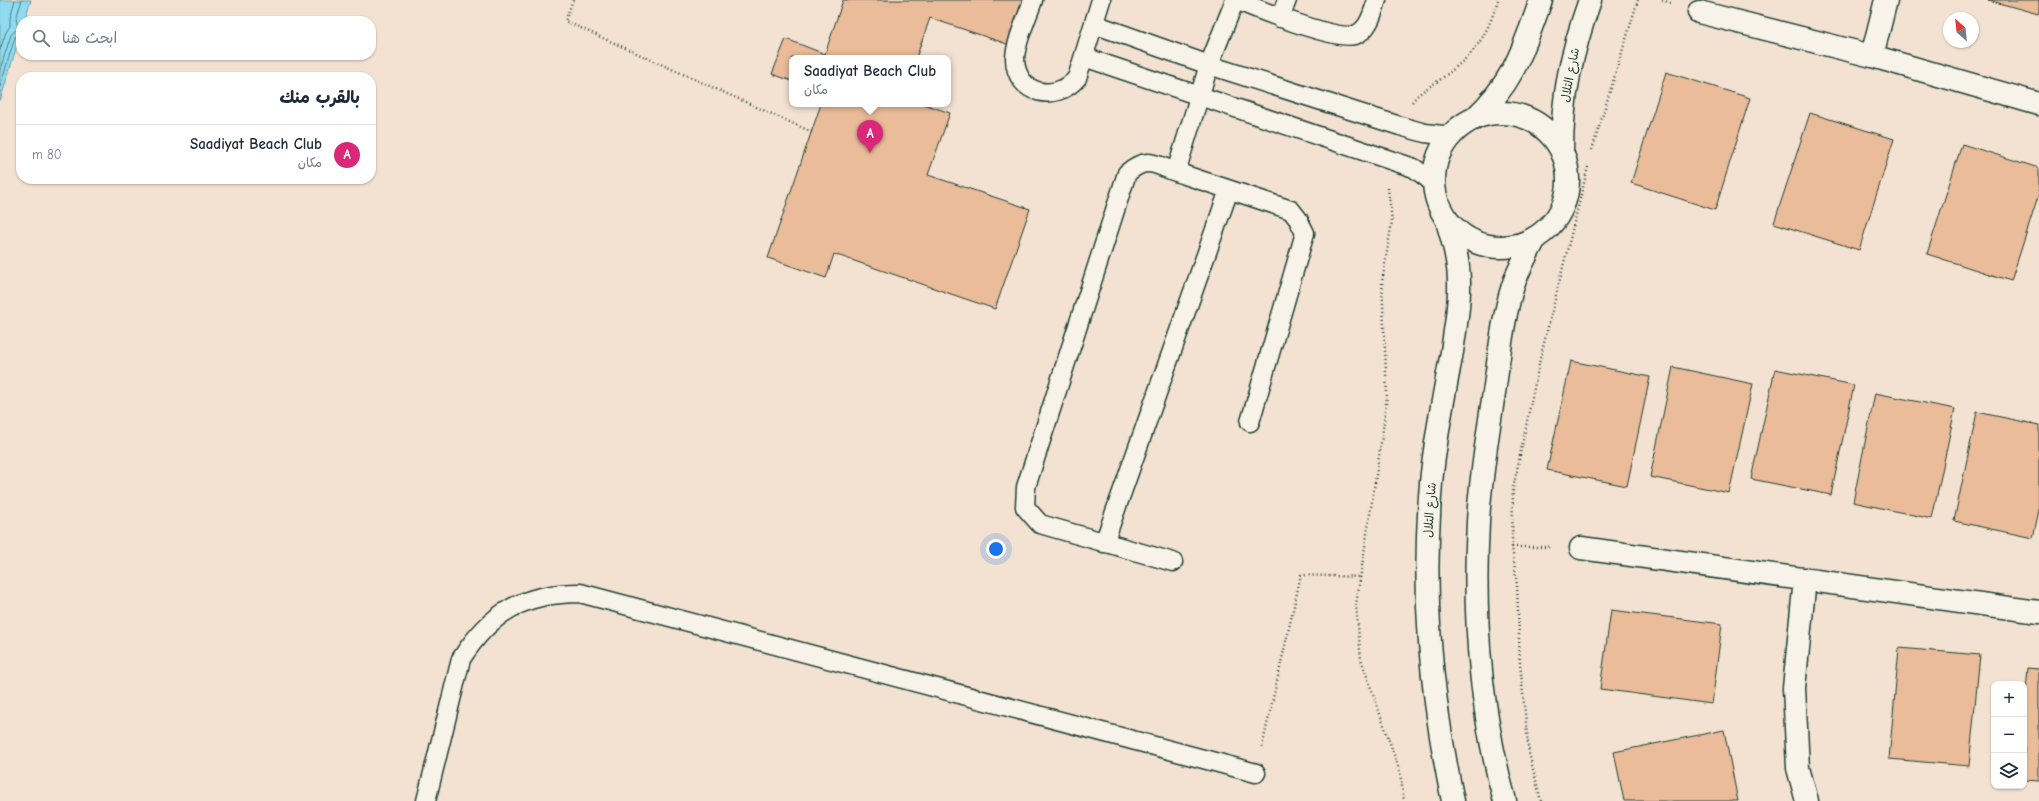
<!DOCTYPE html>
<html lang="ar">
<meta charset="utf-8">
<style>
body{margin:0;font-family:"Comic Neue","Playpen Sans Arabic",sans-serif;background:#f2f2f3;color:#1f2937;direction:rtl}
.controls{position:absolute;right:12px;bottom:12px;display:grid;overflow:hidden;border-radius:8px;box-shadow:0 1px 3px #0004}
.controls button{width:36px;height:36px;display:grid;place-items:center;padding:0;border:0;border-bottom:1px solid #e0e1e3;background:#fff;color:#1f2937;font:20px sans-serif}
.compass{position:absolute;left:1943px;top:12px;width:36px;height:36px;border-radius:50%;background:#fff;box-shadow:0 1px 3px #0004;rotate:333deg}
.you{position:absolute;left:996px;top:549px;width:14px;height:14px;margin:-10px;border:3px solid #fff;border-radius:50%;background:#1a73e8;box-shadow:0 0 0 6px #1a73e833}
.badge{display:grid;place-items:center;width:26px;height:26px;border-radius:50%;background:#db2777;color:#fff;font-size:13px;font-weight:700}
.pin{position:absolute;translate:-50% -33px;filter:drop-shadow(0 1px 2px #0008)}
.pin::after{content:'';position:absolute;top:21px;width:14px;height:12px;background:inherit;clip-path:polygon(0 0,100% 0,50% 100%)}
.popup{position:absolute;left:789px;top:55px;width:162px;height:52px;box-sizing:border-box;display:grid;place-content:center;border-radius:8px;background:#fff;filter:drop-shadow(0 1px 3px #0005);font-size:13px;white-space:nowrap;color:#747a83}
.popup b{font-size:15px;color:#1f2937}
.popup::after{content:'';position:absolute;left:50%;top:100%;margin-left:-8px;border:8px solid transparent;border-top-color:#fff}
.list{margin:0;padding:0;list-style:none}
h2{display:flex;justify-content:space-between;align-items:center;height:52px;margin:0;padding:0 16px;font-size:17px}
h2 small{font-size:13px;font-weight:400;color:#747a83}
.list li{display:grid;grid-template-columns:26px 1fr auto;gap:12px;align-items:center;box-sizing:border-box;height:60px;padding:0 16px;border-top:1px solid #e0e1e3}
.list b{display:block;font-size:15px;white-space:nowrap}
.list p{margin:0;font-size:13px;white-space:nowrap;color:#747a83}
.list em{font-size:13px;font-style:normal;color:#747a83}
.icon{flex:none;width:22px;height:22px;fill:none;stroke:currentColor;stroke-width:2;stroke-linecap:round;stroke-linejoin:round}
.map{position:relative;flex:none;width:2039px;height:801px;overflow:hidden;direction:ltr}
.search{position:absolute;background:#fff;box-shadow:0 1px 3px #0004;left:16px;top:16px;width:360px;height:44px;display:flex;align-items:center;gap:10px;box-sizing:border-box;padding:0 14px;border-radius:16px;color:#747a83;font-size:15px}
.panel{position:absolute;background:#fff;box-shadow:0 1px 3px #0004;left:16px;top:72px;width:360px;height:112px;border-radius:16px;direction:rtl}
.map>svg:first-child{display:block}
.water{fill:#90dbf1;stroke:#639ca5}
.lines{fill:none;stroke-linecap:round;stroke-linejoin:round}
.shore{stroke:#4c7c80;stroke-width:1}
.building{fill:#eabc9a;stroke:#1f3d34}
.lane-casing{stroke:#1f3d34;stroke-width:21}
.street-casing{stroke:#1f3d34;stroke-width:25}
.path{stroke:#1f3d34;stroke-width:2.5;stroke-dasharray:1 3;stroke-linecap:butt}
.lane{stroke:#f7f3e8;stroke-width:18}
.street{stroke:#f7f3e8;stroke-width:22}
.labels{text-anchor:middle;dominant-baseline:central;stroke-width:3;stroke-linejoin:round;paint-order:stroke}
.street-label{font-size:12px;fill:#1f3d34;stroke:#f7f3e8}
</style>
<div class="map">
<svg width="2039" height="801" viewBox="0 0 2039 801">
<rect width="100%" height="100%" fill="#f3e2d1"/>
<filter id="ink" filterUnits="userSpaceOnUse"><feTurbulence type="fractalNoise" baseFrequency=".025" numOctaves="2"/><feDisplacementMap in="SourceGraphic" scale="8" xChannelSelector="R" yChannelSelector="G"/><feConvolveMatrix kernelMatrix="1 2 1 2 8 2 1 2 1" color-interpolation-filters="sRGB"/></filter>
<g filter="url(#ink)">
<path class="water" d="M0,0h31l-7,21h-3v11l-21,69z"/>
<g class="lines">
<path class="shore" d="M0,50l6,-18 4,-6v-8l5,-18
M0,70l11,-35 7,-7 -2,-10 6,-18
M0,87l15,-50 6,-3"/>
</g>
<path class="building" d="M843,0h187l-8,49 -92,-31 -14,40h-124v23l-20,-7 14,-35 39,15z
M1988,0h51v10l-1,4z
M1666,72l84,26 -35,112 -84,-27z
M821,104h103l26,9 -22,62 102,34 -35,100 -161,-55 -8,24 -58,-20z
M1810,113l84,26 -35,111 -85,-27z
M1962,144l77,24v26l-28,87 -84,-27z
M1571,361l79,16 -23,109 -80,-16z
M1673,367l80,17 -24,109 -79,-16z
M1775,369l79,16 -23,110 -80,-16z
M1875,393l80,16 -23,110 -79,-17z
M1977,412l62,13v85l-6,28 -79,-17z
M1611,610l111,14 -10,80 -112,-15z
M1899,648l81,7 -11,111 -80,-7z
M2028,668l11,1v112l-15,-1v-67z
M1724,730l14,71h-114l-10,-49z"/>
<g class="lines">
<defs>
<path id="lane" d="M1033,0c-5,16 -18,43 -18,59 1,36 41,44 62,19l24,-78
M1235,0l-26,65 -33,107 115,38 7,9 7,14 -55,189
M1236,0c21,9 100,41 119,35 14,-5 18,-23 22,-35
M1280,18l7,-18
M1094,24l115,41 191,61 25,7 27,3
M1084,57l330,111 20,15
M1104,543l125,-353
M1173,562l-133,-38 -15,-17 1,-20 101,-314c20,-17 27,-9 49,-1
M426,801l35,-142c30,-47 63,-66 119,-66l676,180"/>
<path id="street" d="M1699,12l173,44 167,48
M1872,56l14,-56
M1434 180a67 67 0 1 1 134 0a67 67 0 1 1-134 0Z
M1474,119c40,-37 49,-69 67,-119
M1562,153c0,-57 9,-99 28,-153
M1447,221c6,20 12,40 12,62 1,23 -4,46 -7,69 -8,43 -17,87 -21,131 -9,112 -1,209 22,318
M1581,548l458,64
M1805,579l-11,109 4,80 9,33
M1505,801c-25,-90 -32,-186 -27,-279 2,-41 9,-82 15,-123 6,-36 8,-74 19,-110 5,-18 15,-35 24,-52"/>
</defs>
<use href="#lane" class="lane-casing"/>
<use href="#street" class="street-casing"/>
<path class="path" d="M573,0l-8,21 247,111
M1662,0l11,4
M1412,102c7,-10 19,-16 29,-23 34,-26 44,-38 57,-79
M1592,150l46,-150
M1388,188l4,33 -10,61 5,112 -4,36 -27,175 5,54 39,113 4,29
M1512,547h40
M1262,747l39,-172 60,2
M1541,801l-12,-48 -9,-90 -3,-78 -5,-38 1,-58 27,-130 48,-192"/>
<use href="#lane" class="lane"/>
<use href="#street" class="street"/>
</g>
</g>
<g class="labels">
<g class="street-label">
<text transform="translate(1570 75) rotate(-79)">شارع التلال</text>
<text transform="translate(1430 510) rotate(-86)">شارع التلال</text>
</g>
</g>
</svg>
<div class="controls">
<button>+</button>
<button>−</button>
<button><svg class="icon" aria-label="layers" viewBox="0 0 24 24"><path d="M12 4l9 5-9 5-9-5zM3 14l9 5 9-5"/></svg></button>
</div>
<svg class="compass" viewBox="-18 -18 36 36"><path d="M0-13l5 13h-10z" fill="#e53935"/><path d="M0 13l5-13h-10z" fill="#747a83"/></svg>
<div class="you"></div>
<div class="pin badge" style="left:870px;top:153px">A</div>
<div class="popup"><b>Saadiyat Beach Club</b>مكان</div>
<div class="search"><svg class="icon" aria-label="search" viewBox="0 0 24 24"><circle cx="10" cy="10" r="6"/><path d="M15 15l6 6"/></svg>ابحث هنا</div>
<section class="panel">
<h2>بالقرب منك<small></small></h2>
<ul class="list">
<li><span class="badge">A</span><div><b>Saadiyat Beach Club</b><p>مكان</p></div><em>80 m</em></li>
</ul>
</section>
</div>
